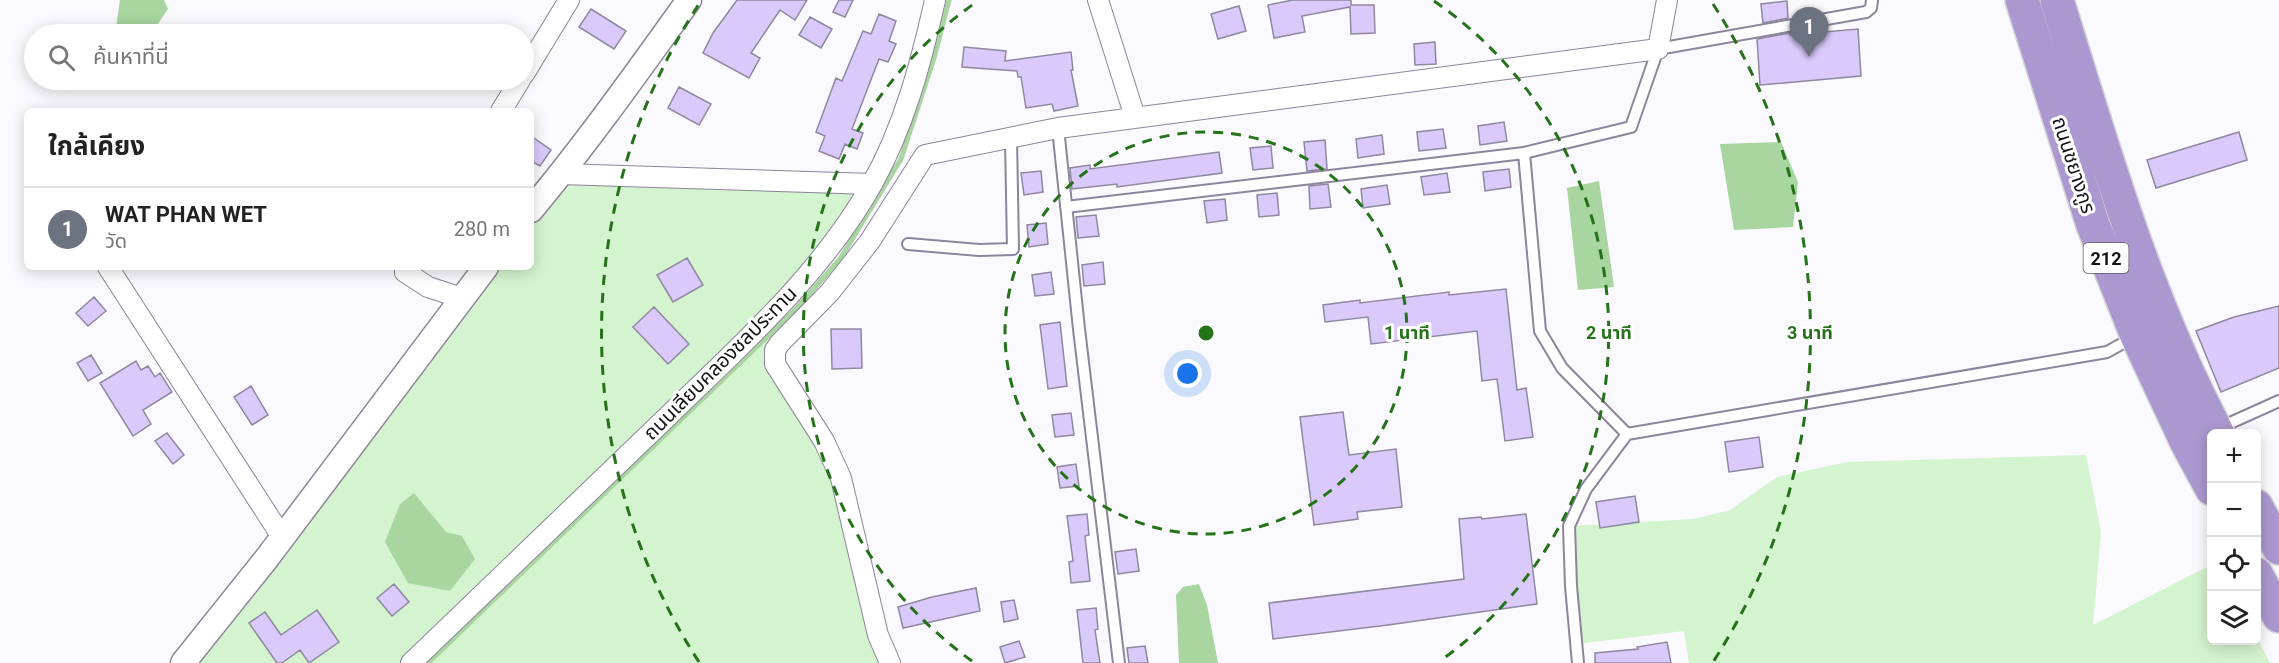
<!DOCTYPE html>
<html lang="th">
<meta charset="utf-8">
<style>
body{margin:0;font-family:Roboto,"Noto Sans Thai",sans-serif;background:#f6f6f6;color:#222}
.controls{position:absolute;right:18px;bottom:18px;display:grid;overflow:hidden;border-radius:9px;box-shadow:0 3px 15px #0003}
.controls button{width:54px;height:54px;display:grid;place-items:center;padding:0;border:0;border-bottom:2px solid #e0e0e0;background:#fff;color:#222;font:30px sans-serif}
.you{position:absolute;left:1188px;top:374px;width:21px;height:21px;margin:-15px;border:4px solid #fff;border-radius:50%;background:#1a73e8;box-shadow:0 0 0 9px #1a73e833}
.badge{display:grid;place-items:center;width:39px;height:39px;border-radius:50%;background:#257319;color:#fff;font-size:20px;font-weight:700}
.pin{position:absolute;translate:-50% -50px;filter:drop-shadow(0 2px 3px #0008)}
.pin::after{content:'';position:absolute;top:32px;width:21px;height:18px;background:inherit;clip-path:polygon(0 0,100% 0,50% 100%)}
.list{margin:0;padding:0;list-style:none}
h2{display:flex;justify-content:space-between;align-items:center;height:78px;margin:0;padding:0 24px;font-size:26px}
h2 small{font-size:20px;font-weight:400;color:#767676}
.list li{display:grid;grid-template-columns:39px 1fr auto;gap:18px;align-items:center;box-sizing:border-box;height:84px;padding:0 24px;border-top:2px solid #e0e0e0}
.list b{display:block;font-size:22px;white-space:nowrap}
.list p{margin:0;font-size:20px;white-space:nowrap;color:#767676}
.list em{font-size:20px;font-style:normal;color:#767676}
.icon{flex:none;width:33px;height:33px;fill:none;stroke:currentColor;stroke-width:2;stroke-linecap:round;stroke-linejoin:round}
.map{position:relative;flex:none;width:2279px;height:663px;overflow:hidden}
.search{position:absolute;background:#fff;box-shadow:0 3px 15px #0003;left:24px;top:24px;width:510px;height:66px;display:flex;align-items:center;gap:15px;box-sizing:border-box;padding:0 21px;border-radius:33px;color:#767676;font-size:22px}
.panel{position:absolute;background:#fff;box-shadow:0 3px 15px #0003;left:24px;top:108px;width:510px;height:162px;border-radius:9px}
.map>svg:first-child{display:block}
.green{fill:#d4f3cf}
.water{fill:#a8d5a0}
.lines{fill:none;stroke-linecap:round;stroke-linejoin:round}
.stream{stroke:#a8d5a0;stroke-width:5}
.building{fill:#d9cafb;stroke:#8f889e;stroke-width:1.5}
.service-casing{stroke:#8c859b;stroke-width:14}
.minor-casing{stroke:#8c859b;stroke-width:22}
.tertiary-casing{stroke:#8c859b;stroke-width:27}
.trunk-casing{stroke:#d5d4d6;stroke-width:36}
.service{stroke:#fff;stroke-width:10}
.minor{stroke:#fff;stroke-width:20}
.tertiary{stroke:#fff;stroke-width:24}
.trunk{stroke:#ab98d0;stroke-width:33}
.ring{fill:none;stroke:#257319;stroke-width:3;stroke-dasharray:10 8}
.labels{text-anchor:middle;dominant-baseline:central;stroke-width:6;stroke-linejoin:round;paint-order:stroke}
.shield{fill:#fff;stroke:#5a585e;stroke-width:1.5}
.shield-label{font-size:18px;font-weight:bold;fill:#141119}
.street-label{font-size:20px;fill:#141119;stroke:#fff}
.centre{fill:#257319;stroke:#fff;stroke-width:3}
.ring-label{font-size:18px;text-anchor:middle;font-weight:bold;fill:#257319;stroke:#fff;stroke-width:6;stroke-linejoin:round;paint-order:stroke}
</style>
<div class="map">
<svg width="2279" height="663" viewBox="0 0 2279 663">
<rect width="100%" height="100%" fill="#faf9fe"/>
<path class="green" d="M561,174l311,10 -124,155 23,-6 9,10 -5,8 49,90 66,222h-707l303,-396h45v-57z
M2086,455l15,77 -8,93 118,-60 1,75h44l1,-2 13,25h-581l-5,-32 -108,13 -7,-118 125,-7 36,-9 47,-33 70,-15z"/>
<path class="water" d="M120,0h44l4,9 -17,25h-36z
M1781,142l17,40 -5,45 -59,3 -14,-86z
M1599,181l15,106 -36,3 -11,-102z
M414,493l32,39 16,4 13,23 -25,32 -42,-8 -23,-41 15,-38z
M1199,584l8,21 11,58h-39l-3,-68 7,-8z"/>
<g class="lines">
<path class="stream" d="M428,663l368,-354 44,-50 61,-100 33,-101 15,-58"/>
</g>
<path class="building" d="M737,0h70l-12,20 -15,-10 -29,43 9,5 -11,20 -46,-25 10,-20z
M839,0h14l-8,17 -12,-5z
M1293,0h58v5h23l1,28 -24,1 -1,-27 -48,9 3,16 -31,6 -6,-33z
M1787,1l1,17 -25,5 -2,-19z
M1239,6l7,25 -28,8 -7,-25z
M591,9l35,22 -12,18 -35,-22z
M879,14l17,7 -7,20 7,3 -8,18 -9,-3 -27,70 11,4 -6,16 -12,-5 -6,15 -20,-8 6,-15 -9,-4 20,-54 6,3 21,-50 8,3z
M810,17l22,12 -11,19 -22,-13z
M1858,29l3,47 -101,9 -3,-46 33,-6v2z
M1435,42l1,22 -21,1 -1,-21z
M964,47l42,4 -1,10 66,-9 2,18h-2l7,36 -24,5 -2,-7 -26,4 -5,-31h-3l-1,-6 -55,-4z
M679,87l32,17 -12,21 -31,-17z
M1504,122l3,19 -27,4 -2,-19z
M1443,129l3,19 -27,3 -2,-19z
M2239,132l8,28 -91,28 -9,-28z
M1382,135l2,19 -26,4 -2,-19z
M531,136l20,14 -11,16 -9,-5z
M1325,140l2,29 -20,2 -3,-29z
M1271,146l2,22 -20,2 -3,-22z
M1219,152l3,21 -105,14v-3l-45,5 -2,-21 20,-3v4z
M1509,169l2,18 -26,4 -2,-19z
M1041,171l2,21 -19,3 -3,-22z
M1447,173l3,19 -26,3 -3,-18z
M1328,184l3,23 -21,2 -1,-23z
M1387,185l3,19 -27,4 -2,-19z
M1277,193l2,22 -20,2 -2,-22z
M1225,199l2,21 -20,3 -3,-22z
M1096,215l3,21 -21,2 -2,-21z
M1046,223l2,21 -19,3 -2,-22z
M687,258l16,27 -30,17 -16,-27z
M1103,262l2,22 -21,2 -2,-21z
M1051,272l3,22 -19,2 -3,-21z
M1506,289l11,101 9,-2 7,49 -28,4 -8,-62 -15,2 -5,-50 -106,13 -3,-27 -43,5 -2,-17 37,-5v3l89,-11v3z
M94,297l12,14 -18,15 -12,-13z
M2279,306v62l-58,24 -25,-61 38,-14z
M654,307l35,37 -21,20 -35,-37z
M1060,322l7,64 -19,3 -8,-64z
M831,329h30l1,39 -30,1z
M91,355l11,18 -14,8 -11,-18z
M136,361l5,9 7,-4 7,11 5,-4 12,19 -29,18 8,14 -18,12 -33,-53z
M251,386l17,29 -16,10 -18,-28z
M1343,412l6,43 47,-6 6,58 -45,5 1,7 -44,6 -14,-108z
M1071,413l3,22 -19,2 -3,-22z
M167,433l17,22 -11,9 -18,-23z
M1759,437l4,30 -34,5 -4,-30z
M1076,464l3,22 -19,2 -3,-21z
M1635,496l4,26 -39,6 -4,-26z
M1087,514l2,21 -4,1 5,45 -19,2 -2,-21 4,-1 -6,-45z
M1526,514l11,90 -149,21 -115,14 -4,-36 195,-24 -5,-60 22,-2 1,2z
M1136,549l3,22 -21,3 -3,-22z
M394,584l15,18 -17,14 -15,-18z
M976,588l4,23 -77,17 -5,-21 34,-10z
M1014,600l4,19 -14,3 -3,-20z
M1096,608l2,21 -3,1 5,33h-17l-6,-53z
M317,610l22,32 -30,21 -9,-13 -18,13h-5l-28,-40 16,-11 16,23z
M1019,641l6,16 -20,6 -5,-16z
M1667,642l4,21h-76v-10l43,-4 -1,-2z
M1145,646l3,17h-19l-2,-15z"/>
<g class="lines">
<defs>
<path id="service" d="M1058,128l21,201 40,334
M1524,153l16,178 22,37 65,66 -41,55 -17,37 2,60 7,77
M1066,207l458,-54 107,-26 27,-78 208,-37 5,-4 1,-8
M908,244l71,6 34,-1 -2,-111
M2219,428l60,-27
M1627,434l480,-82 27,-15"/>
<path id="minor" d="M1098,0l37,117
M524,74l45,-74
M501,111l19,-31
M561,174l311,10
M108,267l174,270
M406,267l-1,5 23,15 34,11
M411,663c85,-82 170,-164 255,-245 74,-72 155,-143 206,-234 32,-57 49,-121 63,-184
M890,663l-12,-28 -37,-157 -17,-37 -49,-77v-14l5,-7 50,-51 40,-51 55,-86 133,-27 600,-79 9,-49"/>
<path id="tertiary" d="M531,210c56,-67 107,-139 158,-210
M183,663l84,-105 219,-291"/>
<path id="trunk" d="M2022,0l71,225 44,111 50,107 25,46
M2057,0c46,148 88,296 161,434
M2256,506l23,42
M2256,574l23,42"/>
</defs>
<use href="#service" class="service-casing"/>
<use href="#minor" class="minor-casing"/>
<use href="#tertiary" class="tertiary-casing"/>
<use href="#trunk" class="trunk-casing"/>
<use href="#service" class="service"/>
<use href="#minor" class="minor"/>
<use href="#tertiary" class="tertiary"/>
<use href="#trunk" class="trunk"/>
</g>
<g class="ring">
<circle cx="1206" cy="333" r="201"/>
<path d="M972 661A403 403 0 0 1 978 1M1434 1A403 403 0 0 1 1440 661"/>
<path d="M699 662A604 604 0 0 1 699 4M1713 4A604 604 0 0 1 1713 662"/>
</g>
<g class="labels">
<rect class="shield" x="2083.5" y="243" width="45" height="30" rx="4.5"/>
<g class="shield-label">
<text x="2106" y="258">212</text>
</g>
<g class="street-label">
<text transform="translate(2074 165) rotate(72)">ถนนชยางกูร</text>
<text transform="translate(720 363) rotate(-45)">ถนนเลียบคลองชลประทาน</text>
</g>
</g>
<circle cx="1206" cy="333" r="9" class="centre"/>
<g class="ring-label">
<text x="1407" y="339">1 นาที</text>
<text x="1609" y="339">2 นาที</text>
<text x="1810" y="339">3 นาที</text>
</g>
</svg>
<div class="controls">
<button>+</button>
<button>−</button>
<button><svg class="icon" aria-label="locate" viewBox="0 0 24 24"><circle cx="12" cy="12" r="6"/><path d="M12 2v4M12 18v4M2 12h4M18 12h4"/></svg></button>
<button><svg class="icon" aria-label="layers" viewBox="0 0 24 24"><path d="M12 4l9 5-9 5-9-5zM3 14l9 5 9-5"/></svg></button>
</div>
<div class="you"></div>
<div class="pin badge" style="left:1809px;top:57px;background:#6b7280">1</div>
<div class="search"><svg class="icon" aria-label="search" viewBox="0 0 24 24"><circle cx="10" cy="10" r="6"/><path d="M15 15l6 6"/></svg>ค้นหาที่นี่</div>
<section class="panel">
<h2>ใกล้เคียง<small></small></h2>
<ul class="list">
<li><span class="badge" style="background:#6b7280">1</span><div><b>WAT PHAN WET</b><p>วัด</p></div><em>280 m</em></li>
</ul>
</section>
</div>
